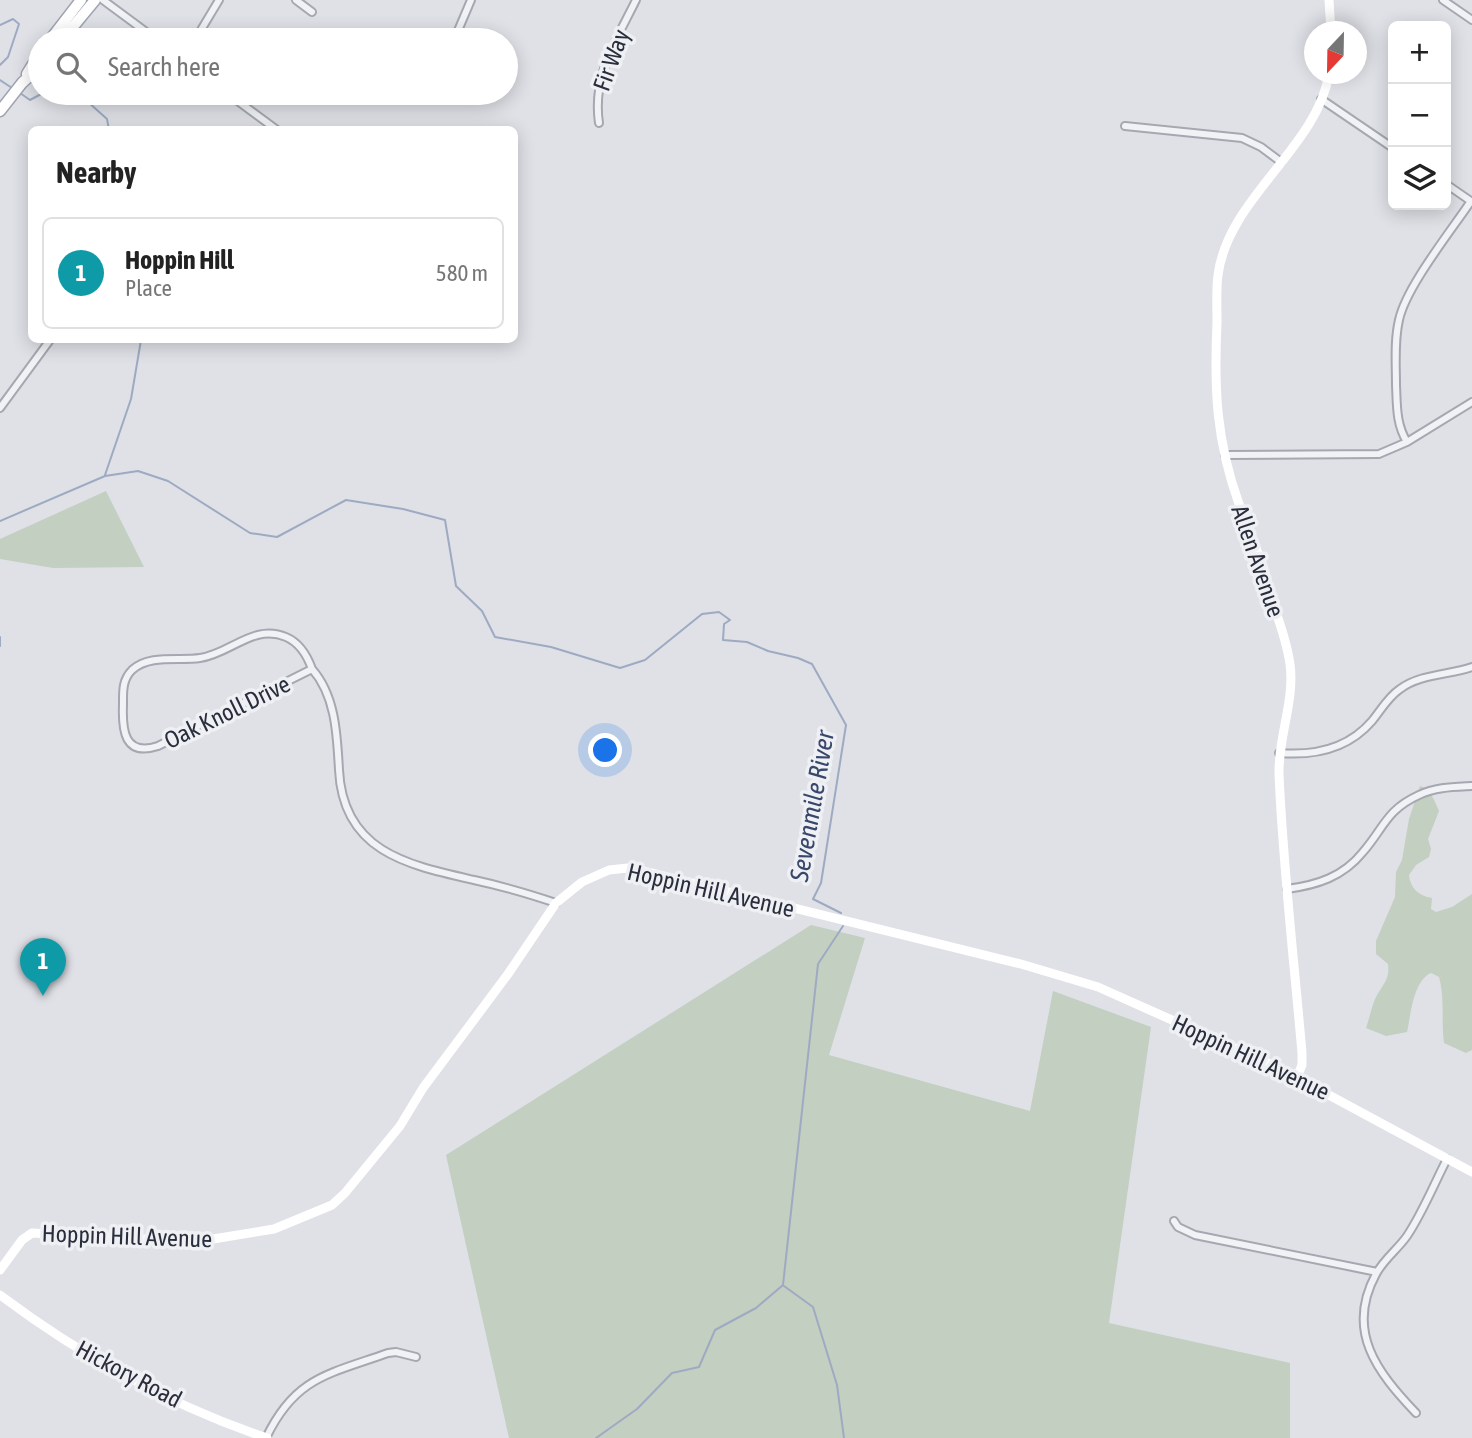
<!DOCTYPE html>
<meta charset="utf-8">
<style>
body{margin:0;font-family:"Asap Condensed",sans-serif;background:#f2f2f2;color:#222}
.controls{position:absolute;right:21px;top:21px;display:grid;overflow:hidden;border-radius:10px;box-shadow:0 4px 18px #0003}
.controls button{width:63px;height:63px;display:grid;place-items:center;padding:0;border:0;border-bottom:2px solid #e0e0e0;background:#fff;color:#222;font:35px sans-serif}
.compass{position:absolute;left:1304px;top:21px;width:63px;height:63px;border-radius:50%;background:#fff;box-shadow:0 4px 18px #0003;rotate:202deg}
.you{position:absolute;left:606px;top:751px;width:24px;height:24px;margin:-18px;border:5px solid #fff;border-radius:50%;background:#1a73e8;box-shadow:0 0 0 10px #1a73e833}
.badge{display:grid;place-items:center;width:46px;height:46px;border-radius:50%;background:#bd5352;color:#fff;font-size:23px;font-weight:700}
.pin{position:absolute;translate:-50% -58px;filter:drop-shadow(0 2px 4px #0008)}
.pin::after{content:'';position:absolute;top:37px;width:24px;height:21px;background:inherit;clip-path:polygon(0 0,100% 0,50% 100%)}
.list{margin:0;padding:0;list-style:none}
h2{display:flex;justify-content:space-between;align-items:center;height:91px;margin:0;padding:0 28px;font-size:30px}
h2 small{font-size:23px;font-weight:400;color:#767676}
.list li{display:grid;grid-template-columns:46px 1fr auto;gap:21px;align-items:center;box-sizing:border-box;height:112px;margin:0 14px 14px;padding:0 14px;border:2px solid #e0e0e0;border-radius:10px}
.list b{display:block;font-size:26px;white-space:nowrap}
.list p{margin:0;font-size:23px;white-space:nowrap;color:#767676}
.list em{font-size:23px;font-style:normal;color:#767676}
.icon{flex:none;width:38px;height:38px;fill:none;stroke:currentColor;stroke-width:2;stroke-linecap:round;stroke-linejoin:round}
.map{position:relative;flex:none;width:1472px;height:1438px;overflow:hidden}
.search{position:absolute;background:#fff;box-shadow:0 4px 18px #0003;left:28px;top:28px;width:490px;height:77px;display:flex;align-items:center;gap:18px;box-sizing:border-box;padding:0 24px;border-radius:38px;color:#767676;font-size:26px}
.panel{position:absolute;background:#fff;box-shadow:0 4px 18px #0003;left:28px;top:126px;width:490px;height:217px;border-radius:10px}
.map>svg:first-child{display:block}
.green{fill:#c3cfc1}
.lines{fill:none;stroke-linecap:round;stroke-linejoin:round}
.stream{stroke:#9eaac2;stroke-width:2}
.street-casing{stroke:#a5a8b0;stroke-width:10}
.primary-casing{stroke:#a0a4b1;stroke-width:13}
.street{stroke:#f1f2f5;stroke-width:6}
.secondary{stroke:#fff;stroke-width:9}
.primary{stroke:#fff;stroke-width:10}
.labels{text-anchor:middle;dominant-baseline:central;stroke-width:7;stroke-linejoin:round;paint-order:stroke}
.street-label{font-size:24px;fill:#2a2e3c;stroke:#eef0f4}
.water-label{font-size:26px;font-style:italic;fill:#39476b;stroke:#eef0f4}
</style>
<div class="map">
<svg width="1472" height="1438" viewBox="0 0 1472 1438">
<rect width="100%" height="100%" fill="#dfe1e7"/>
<path class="green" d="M106,491l38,76 -91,1 -53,-9v-20z
M1420,786c11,3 15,16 19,25l-11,28 3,10 -2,8 -13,8 -7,10c1,13 10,21 23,23l-1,11 5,3 16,-5 20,-13v156l-6,3 -22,-10c-3,-22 1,-44 -5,-66l-8,-4c-18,8 -20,41 -24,59l-21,4 -20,-8c4,-11 6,-24 11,-33 7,-12 13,-17 11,-31l-12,-10v-13l19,-44 1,-25 6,-12 7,-41z
M811,925l54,13 -36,117 201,56 23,-120 98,36 -42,296 181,40v75h-781l-63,-283z"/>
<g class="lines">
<path class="stream" d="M0,25l13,-6 6,5 -11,33 -8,8
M0,80l12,8
M20,93l10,7 13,-7
M78,93l29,26 2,11
M105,475l26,-76 10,-59
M0,521l105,-45 33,-5 30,10 82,52 27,4 69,-37 57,9 42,11 11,66 26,25 13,26 56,10 69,21 25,-8 57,-46 17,-2 11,8 -6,4 -1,16 24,2 21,9 30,7 14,6 34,61 -25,158 -8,16 28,14
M0,637v9
M784,1286l29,21 24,78 7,53
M596,1438l41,-29 35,-36 27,-6 16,-37 41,-22 27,-23 35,-321 25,-38"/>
<defs>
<path id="street" d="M103,0l54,40
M296,0l16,12
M1443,0l29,20
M195,40l24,-40
M454,40l17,-40
M227,93l50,37
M1321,99l72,49
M599,123c-7,-47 17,-82 37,-123
M1125,126l117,12 19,9 20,15
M1446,184l26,18
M0,408l50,-68
M1407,442c-11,-18 -10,-36 -11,-57 0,-21 -2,-44 3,-65 7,-33 52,-89 72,-119
M1225,455l154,-1 28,-12 65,-40
M312,669c-5,-14 -12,-26 -26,-32 -32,-14 -56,17 -86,21 -21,3 -51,-4 -68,12 -10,10 -9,22 -9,35 -1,25 1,52 35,41l154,-77c24,27 25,67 27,101 4,82 69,95 135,110 28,6 55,14 82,23
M1279,753c36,3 69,-4 93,-32 9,-11 16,-24 28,-32 20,-15 49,-14 72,-22
M1287,889c30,-4 56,-12 76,-37 21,-24 23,-42 56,-57 17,-8 34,-8 53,-9
M1174,1221l4,6 17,8 182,37
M1416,1413c-39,-41 -71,-82 -40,-139 8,-15 22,-25 31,-38 16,-24 27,-52 40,-77
M266,1438c29,-61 63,-64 122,-85l8,-1 20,5"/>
<path id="primary" d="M50,40l31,-40
M62,40l33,-40
M27,74l13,-21
M0,111l22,-28 18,-17"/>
</defs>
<use href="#street" class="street-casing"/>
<use href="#primary" class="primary-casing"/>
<use href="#street" class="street"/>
<path class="secondary" d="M1329,0l2,32
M1297,1077l5,-12v-12c-8,-93 -19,-186 -23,-279 -1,-37 16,-73 11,-110 -3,-21 -10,-41 -17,-60 -4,-10 -5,-21 -8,-31 -8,-24 -17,-46 -26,-69 -23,-64 -25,-115 -22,-182 0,-16 -1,-32 1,-47 10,-77 99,-127 111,-201
M0,1270l22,-30 10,-7 147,8 28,-1 67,-11 58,-24 13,-12 55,-67 23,-38 85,-114 48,-71 26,-21 27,-12 19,-2 28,6 365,90 77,23 177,79 197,106
M0,1295c80,60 172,111 267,143"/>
<use href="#primary" class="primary"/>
</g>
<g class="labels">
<g class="street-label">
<text transform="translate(611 60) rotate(-70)">Fir Way</text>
<text transform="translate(1258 561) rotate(71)">Allen Avenue</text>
<text transform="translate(227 712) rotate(-26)">Oak Knoll Drive</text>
<text transform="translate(711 890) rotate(13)">Hoppin Hill Avenue</text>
<text transform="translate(1251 1057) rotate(25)">Hoppin Hill Avenue</text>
<text transform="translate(127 1236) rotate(2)">Hoppin Hill Avenue</text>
<text transform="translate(129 1374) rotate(28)">Hickory Road</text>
</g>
<g class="water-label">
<text transform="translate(812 806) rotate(-80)">Sevenmile River</text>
</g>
</g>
</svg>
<div class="controls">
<button>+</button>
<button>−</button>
<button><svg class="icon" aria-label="layers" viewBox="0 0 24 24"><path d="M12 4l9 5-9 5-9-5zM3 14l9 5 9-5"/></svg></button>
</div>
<svg class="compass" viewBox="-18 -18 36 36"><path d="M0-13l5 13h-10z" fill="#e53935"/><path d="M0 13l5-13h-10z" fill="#767676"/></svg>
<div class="you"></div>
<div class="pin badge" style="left:43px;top:996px;background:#0f9aa8">1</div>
<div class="search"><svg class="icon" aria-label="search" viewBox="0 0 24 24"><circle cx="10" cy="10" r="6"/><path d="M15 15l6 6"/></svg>Search here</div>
<section class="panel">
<h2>Nearby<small></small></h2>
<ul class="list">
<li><span class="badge" style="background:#0f9aa8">1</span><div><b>Hoppin Hill</b><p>Place</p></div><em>580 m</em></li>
</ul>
</section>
</div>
